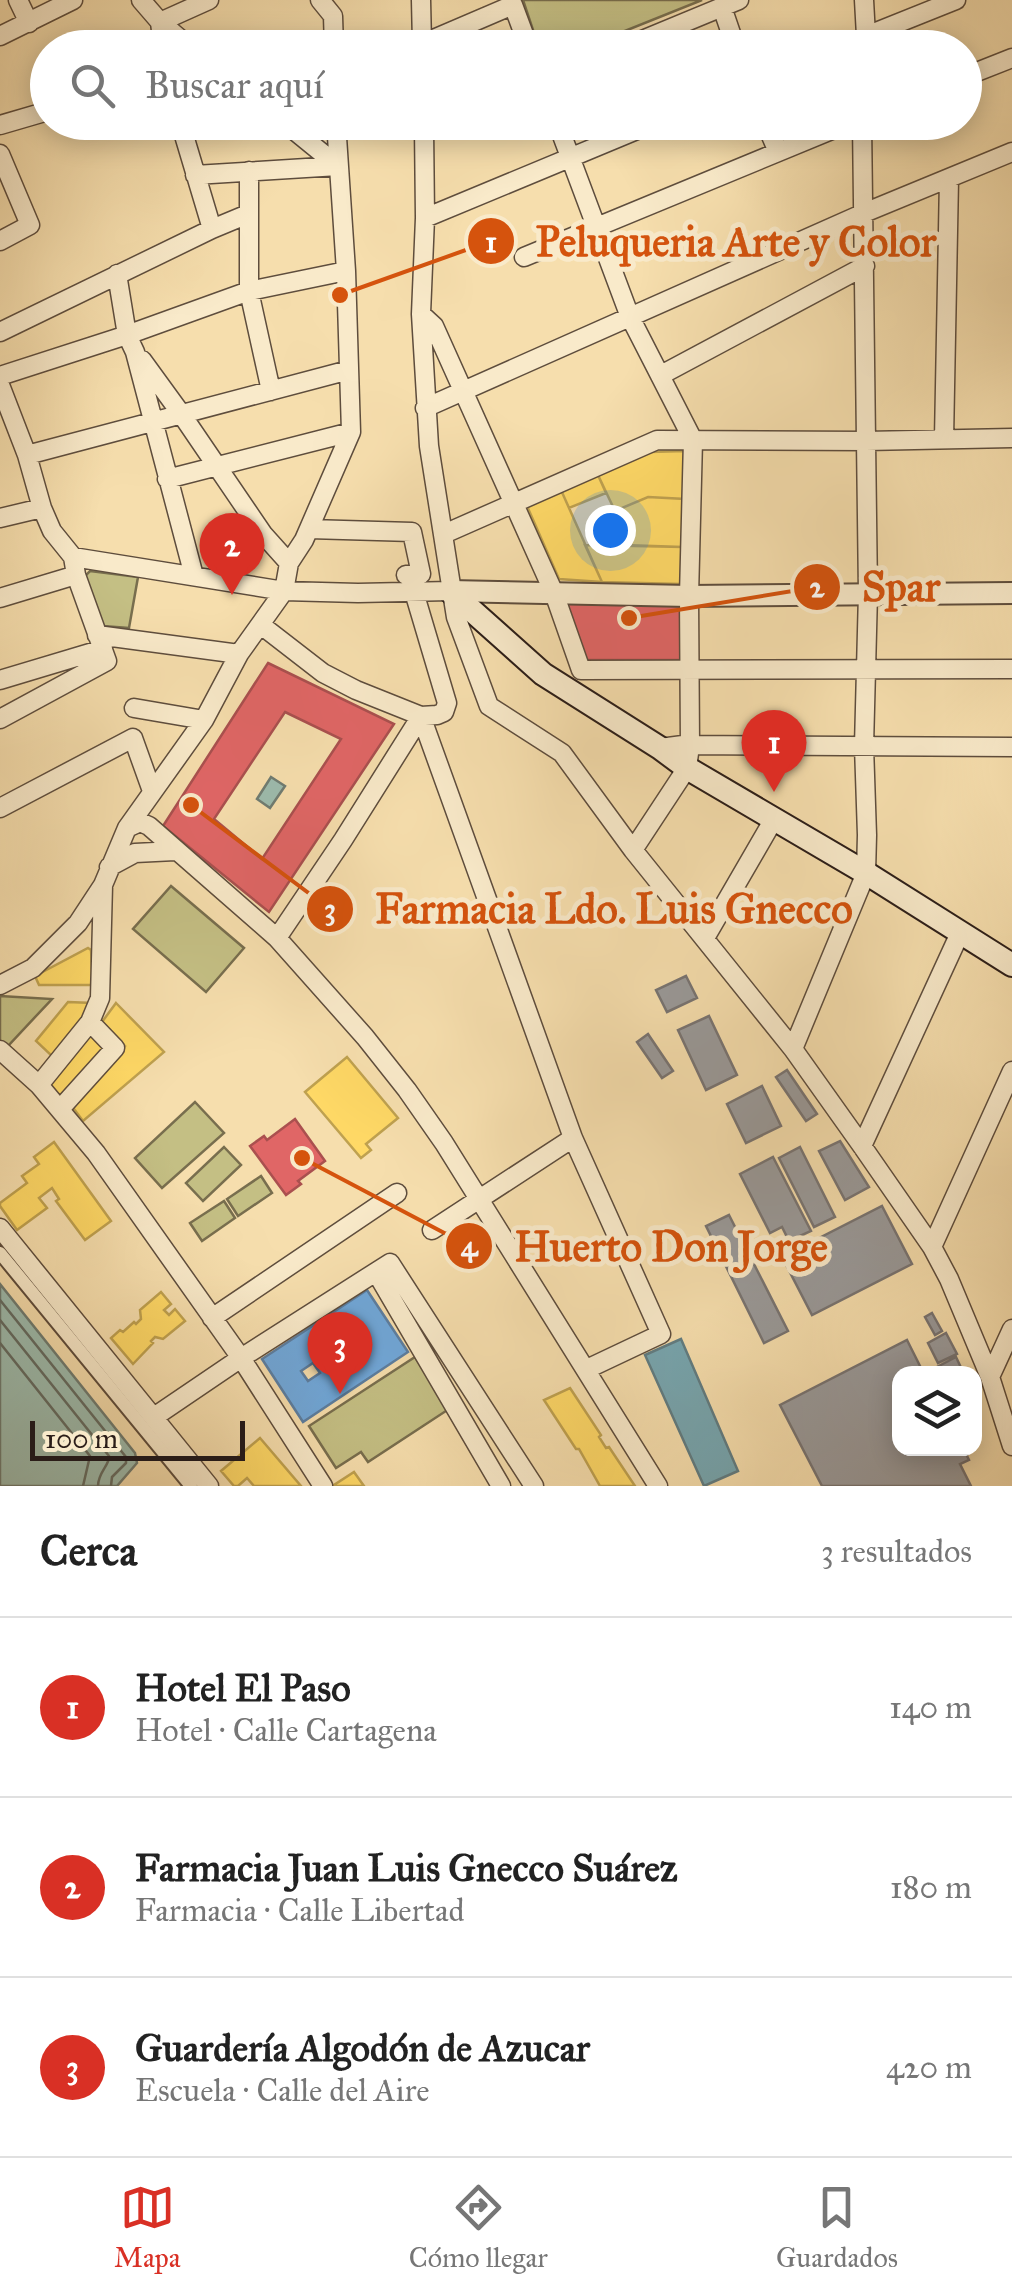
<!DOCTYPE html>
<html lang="es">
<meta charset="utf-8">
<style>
body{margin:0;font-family:"IM FELL Great Primer",serif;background:#f6f6f6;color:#222}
.controls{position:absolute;right:30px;bottom:30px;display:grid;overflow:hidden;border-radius:20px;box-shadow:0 5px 25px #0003}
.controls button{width:90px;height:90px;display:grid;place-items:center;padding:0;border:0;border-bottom:2px solid #e0e0e0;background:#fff;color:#222;font:50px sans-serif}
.scale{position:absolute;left:30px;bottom:25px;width:215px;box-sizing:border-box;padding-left:10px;border:5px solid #2b1d18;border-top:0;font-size:28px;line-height:35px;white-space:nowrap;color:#2b1d18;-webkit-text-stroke:8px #f9eaca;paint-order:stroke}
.you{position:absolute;left:610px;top:530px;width:35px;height:35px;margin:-25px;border:8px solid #fff;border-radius:50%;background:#1a73e8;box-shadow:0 0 0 15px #1a73e833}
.badge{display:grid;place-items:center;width:65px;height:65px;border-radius:50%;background:#d93025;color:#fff;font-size:32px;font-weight:700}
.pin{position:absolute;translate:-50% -82px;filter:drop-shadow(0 2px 5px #0008)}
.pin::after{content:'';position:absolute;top:52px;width:35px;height:30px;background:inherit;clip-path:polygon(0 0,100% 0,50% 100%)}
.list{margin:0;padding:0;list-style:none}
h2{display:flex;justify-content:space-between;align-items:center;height:130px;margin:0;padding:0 40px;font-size:42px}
h2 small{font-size:32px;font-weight:400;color:#767676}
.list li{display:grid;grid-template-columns:65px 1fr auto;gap:30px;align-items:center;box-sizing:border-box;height:180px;padding:0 40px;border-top:2px solid #e0e0e0}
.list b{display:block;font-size:38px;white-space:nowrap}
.list p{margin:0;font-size:32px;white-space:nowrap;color:#767676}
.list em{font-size:32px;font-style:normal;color:#767676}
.icon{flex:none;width:55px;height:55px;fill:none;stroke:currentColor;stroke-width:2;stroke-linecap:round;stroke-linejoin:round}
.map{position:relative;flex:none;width:1012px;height:1486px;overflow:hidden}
.search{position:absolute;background:#fff;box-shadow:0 5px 25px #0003;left:30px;right:30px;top:30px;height:110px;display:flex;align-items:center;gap:25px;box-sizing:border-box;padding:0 35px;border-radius:55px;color:#767676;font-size:38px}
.sheet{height:670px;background:#fff}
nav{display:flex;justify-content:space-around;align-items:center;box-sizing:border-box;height:140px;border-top:2px solid #e0e0e0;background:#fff;font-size:28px;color:#767676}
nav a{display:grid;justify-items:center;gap:5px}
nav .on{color:#d93025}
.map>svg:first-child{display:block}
.green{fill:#c4bf84;stroke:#786e4e;stroke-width:2.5}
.water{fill:#9dbcae;stroke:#6f7c72;stroke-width:2.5}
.homes{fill:#ffd966;stroke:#bfa14f;stroke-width:2.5}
.shops{fill:#e06666;stroke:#aa504f;stroke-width:2.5;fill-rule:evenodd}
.schools{fill:#6fa8dc;stroke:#5b7ea1;stroke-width:2.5;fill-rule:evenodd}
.public{fill:#76a5af;stroke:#607c82;stroke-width:2.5}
.industry{fill:#999;stroke:#787472;stroke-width:2.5}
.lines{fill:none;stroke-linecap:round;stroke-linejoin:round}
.shore{stroke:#646c63;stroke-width:2.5}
.pedestrian-casing{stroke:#5e4d3d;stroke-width:16}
.minor-casing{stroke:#5e4d3d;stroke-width:21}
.tertiary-casing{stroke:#5e4d3d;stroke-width:24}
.secondary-casing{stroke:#2b1d18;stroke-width:26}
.pedestrian{stroke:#f9eaca;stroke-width:12}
.minor{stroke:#f9eaca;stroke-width:18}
.tertiary{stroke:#f9eaca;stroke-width:20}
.secondary{stroke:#f9eaca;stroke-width:22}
.leader{fill:none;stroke:#d5530d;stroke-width:4}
.callout-dot{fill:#d5530d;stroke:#f9eaca;stroke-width:4}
.mark-label{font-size:30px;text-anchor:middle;font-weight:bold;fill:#fff}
.callout-label{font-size:42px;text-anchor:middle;font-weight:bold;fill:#d5530d;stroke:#f9eaca;stroke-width:10;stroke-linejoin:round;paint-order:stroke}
</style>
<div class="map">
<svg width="1012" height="1486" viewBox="0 0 1012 1486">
<rect width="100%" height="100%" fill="#f6dead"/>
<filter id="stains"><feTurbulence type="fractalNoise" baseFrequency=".002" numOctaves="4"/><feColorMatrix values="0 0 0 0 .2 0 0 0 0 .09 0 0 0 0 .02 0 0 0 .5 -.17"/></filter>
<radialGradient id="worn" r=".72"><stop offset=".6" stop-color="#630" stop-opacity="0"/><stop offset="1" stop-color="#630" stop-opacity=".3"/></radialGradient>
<path class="green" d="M523,0h179l-117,47 -46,1z
M90,571l48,6 -9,51 -26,-2 -18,-50z
M171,886l73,62 -38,44 -73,-63z
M0,996l52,3 -45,48 -7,-5z
M195,1102l29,31 -62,55 -27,-30z
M224,1147l17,18 -38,36 -17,-18z
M261,1176l11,17 -34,23 -11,-17z
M224,1201l11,17 -33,23 -12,-18z
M415,1357l34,52 -81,53 -7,-10 -25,16 -27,-42z"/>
<path class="water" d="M271,777l14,9 -15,22 -13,-9z
M0,1284l135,169 2,10 -20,23h-117z"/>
<path class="homes" d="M685,451v48l-37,-2 -33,14 -17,-36 52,-23z
M598,475l8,18 -37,15 -8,-18z
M561,490l41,92 -43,-3 -32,-73z
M648,497l37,2 -2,48 -59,-2 3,-12 -12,-22z
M585,545l98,2 -2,37 -79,-2z
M88,948l3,2 2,35h-54l-4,-9z
M68,1002l24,1 -9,20 -29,35 -18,-17z
M116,1003l48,49 -81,69 -12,-16 54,-59 -23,-24z
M90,1032l18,18 -46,49 -15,-15z
M347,1057l51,61 -32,26 5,6 -10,8 -56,-66z
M54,1142l57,79 -26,19 -29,-39 3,-2 -7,-11 -13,10 8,10 -30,22 -17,-24v-3l27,-20 -5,-7 17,-12 -5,-7z
M161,1292l10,12 -7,6 5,5 6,-6 10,12 -22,18 -8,-2 -4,4 2,2 -20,21 -22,-26 9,-8 3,2 11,-10 2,2 5,-5 -1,-9z
M570,1388l31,47 -2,2 7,11 3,-1 26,39h-35l-21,-37h-3l-32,-49z
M260,1438l41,48h-47l-7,-8 -9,8h-4l-13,-15z
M354,1472l10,14h-30v-1z"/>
<path class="shops" d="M566,601l116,1v58h-96z
M268,663l126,61 -125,188 -106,-86zM285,712l56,27 -79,120 -48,-40z
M295,1119l30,42 -27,20 3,3 -15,11 -36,-49 14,-10 3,4z"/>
<path class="schools" d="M367,1290l41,62 -105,70 -41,-63zM357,1332l7,10 -12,9 -7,-10zM337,1347l7,10 -12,8 -7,-10zM313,1363l7,10 -12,8 -7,-10z"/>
<path class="public" d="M681,1339l57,132 -34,15 -59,-131z"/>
<path class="industry" d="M686,976l11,22 -30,14 -11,-22z
M709,1016l28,59 -31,15 -28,-60z
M648,1034l25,37 -11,7 -25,-36z
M787,1070l30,44 -11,7 -30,-44z
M762,1086l19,40 -35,17 -19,-39z
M840,1141l29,46 -24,13 -26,-49z
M800,1147l35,70 -21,10 -35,-69z
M773,1157l38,74 -22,10 -7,-14 -12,6 -30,-59z
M882,1206l30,58 -100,51 -30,-58z
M729,1215l59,116 -24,12 -58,-117z
M932,1313l10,18 -7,4 -10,-18z
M946,1333l11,21 -19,9 -10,-20z
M907,1340l17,34h-24v74h63l6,12 -9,4 11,22h-149l-42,-81z
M956,1357l8,17h-23l-4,-7z"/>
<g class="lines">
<path class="shore" d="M0,1300l126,157v6l-14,14 -1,9
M0,1320l109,136c1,9 -11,16 -11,30
M0,1343l90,113 -7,30"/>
<defs>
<path id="pedestrian" d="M0,1253l191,233"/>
<path id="minor" d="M18,0l11,23
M141,0l19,22 31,26
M320,0l13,16 1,32
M421,0l1,44
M722,7l14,41
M160,22l49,-22
M160,22l3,26
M0,36l73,-36
M422,48v-4l91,-39 16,43
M623,48l116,-48
M839,48l27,-12 -2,-36
M866,48v-12l90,-36
M964,77l48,-19
M180,122l32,107
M284,122l54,44
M557,122l73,195 63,123 -4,156 1,150 -3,22 -54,82
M765,122l13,30
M862,122l4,319 146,-3
M0,125l48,-14
M424,127l1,91 -4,96 8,132 27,171 33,89 73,47 71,97 160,199 69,97 70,101 17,32 41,98 22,69
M0,154l30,71 -30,16
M249,171v120l22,100
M195,175l143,-9
M425,218l231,-96
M524,257l327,-135
M117,274l10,61 8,17 59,224
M421,314l13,12 120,267 27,77
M0,332l212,-103 36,-15
M142,360l40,55 81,119 26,29
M661,375l204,-109
M0,376l127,-41 122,-44 97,-20
M0,385l27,70 15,53 10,23 21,26 3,18 31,86 -107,58
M425,408l439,-195 148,-61
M944,439l5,-260
M27,455l322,-85
M167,479l184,-47
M0,518l42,-10
M309,529l103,3 9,42 -15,1
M444,534l213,-94 209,1 2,152 -4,153 3,89 -1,38 -73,176
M73,557l211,34 74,2 92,-2
M0,598l76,-23
M261,625l62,48 33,17 65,26 16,-1 7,-3 3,-9 -33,-111
M97,635l142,19
M581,670l431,-1
M0,680l103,-31
M134,708l70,12
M421,716l152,422 88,196 -74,35
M660,748l23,-3 329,2
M0,808l133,-70 19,53
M127,828l13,-6 9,4 128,112 88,99 42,53 37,53 214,343
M109,867l26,-14 40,-2
M277,938l66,-98 78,-124
M705,938l69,-119
M0,985l33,-17 45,-45 25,-38 24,-57 77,-108 35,-66 45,-63 5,-28 15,-23 47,-108 -5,-161 -10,-149
M0,1050l39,35 57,68 145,205 82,128
M39,1085l51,-63 10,-24 3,-113
M61,1108l54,-60 -25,-26
M862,1146l98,-213
M0,1228l209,258
M432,1230l141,-92
M932,1247l80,-176
M376,1272l125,214
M212,1318l185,-125
M990,1377l22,-48
M154,1417l87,-59 149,-95 144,223"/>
<path id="tertiary" d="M450,591l239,5 323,-3"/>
<path id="secondary" d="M450,591l93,83 117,74 27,20 179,105 146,92"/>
</defs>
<use href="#pedestrian" class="pedestrian-casing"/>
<use href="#minor" class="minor-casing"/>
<use href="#tertiary" class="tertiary-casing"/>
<use href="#secondary" class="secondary-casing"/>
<use href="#pedestrian" class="pedestrian"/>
<use href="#minor" class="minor"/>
<use href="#tertiary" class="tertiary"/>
<use href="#secondary" class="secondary"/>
</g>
<path class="leader" d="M340 295L491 241M629 618L817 587M191 805L330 909M302 1158L469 1246"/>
<g class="callout-dot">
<circle cx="340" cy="295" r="10"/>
<circle cx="629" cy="618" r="10"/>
<circle cx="191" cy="805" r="10"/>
<circle cx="302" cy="1158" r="10"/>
<circle cx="491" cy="241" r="25"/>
<circle cx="817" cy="587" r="25"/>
<circle cx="330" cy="909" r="25"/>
<circle cx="469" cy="1246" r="25"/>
</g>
<g class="mark-label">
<text x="491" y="252">1</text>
<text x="817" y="597">2</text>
<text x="330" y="919">3</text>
<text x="469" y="1256">4</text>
</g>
<g class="callout-label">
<text x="736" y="256">Peluqueria Arte y Color</text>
<text x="901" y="601">Spar</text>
<text x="614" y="923">Farmacia Ldo. Luis Gnecco</text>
<text x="671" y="1261">Huerto Don Jorge</text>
</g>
<rect width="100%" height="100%" filter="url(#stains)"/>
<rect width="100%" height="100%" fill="url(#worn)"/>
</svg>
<div class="controls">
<button><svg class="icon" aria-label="layers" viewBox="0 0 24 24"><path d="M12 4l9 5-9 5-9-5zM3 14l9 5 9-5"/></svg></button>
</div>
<div class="scale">100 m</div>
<div class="you"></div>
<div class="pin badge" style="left:774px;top:792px">1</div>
<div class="pin badge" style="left:232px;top:595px">2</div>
<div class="pin badge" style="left:340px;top:1394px">3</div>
<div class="search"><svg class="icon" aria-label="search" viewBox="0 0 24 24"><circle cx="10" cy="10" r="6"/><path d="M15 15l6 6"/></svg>Buscar aquí</div>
</div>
<section class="sheet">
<h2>Cerca<small>3 resultados</small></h2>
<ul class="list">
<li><span class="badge">1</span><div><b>Hotel El Paso</b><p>Hotel · Calle Cartagena</p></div><em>140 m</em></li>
<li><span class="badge">2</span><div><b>Farmacia Juan Luis Gnecco Suárez</b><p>Farmacia · Calle Libertad</p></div><em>180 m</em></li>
<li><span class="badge">3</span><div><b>Guardería Algodón de Azucar</b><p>Escuela · Calle del Aire</p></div><em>420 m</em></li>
</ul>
</section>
<nav>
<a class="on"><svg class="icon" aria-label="map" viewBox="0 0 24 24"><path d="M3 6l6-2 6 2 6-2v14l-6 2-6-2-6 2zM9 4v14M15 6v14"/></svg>Mapa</a>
<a><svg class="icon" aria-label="directions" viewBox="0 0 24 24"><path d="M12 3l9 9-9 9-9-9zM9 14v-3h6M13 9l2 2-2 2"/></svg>Cómo llegar</a>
<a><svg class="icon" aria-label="saved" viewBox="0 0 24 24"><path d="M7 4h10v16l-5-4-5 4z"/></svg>Guardados</a>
</nav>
